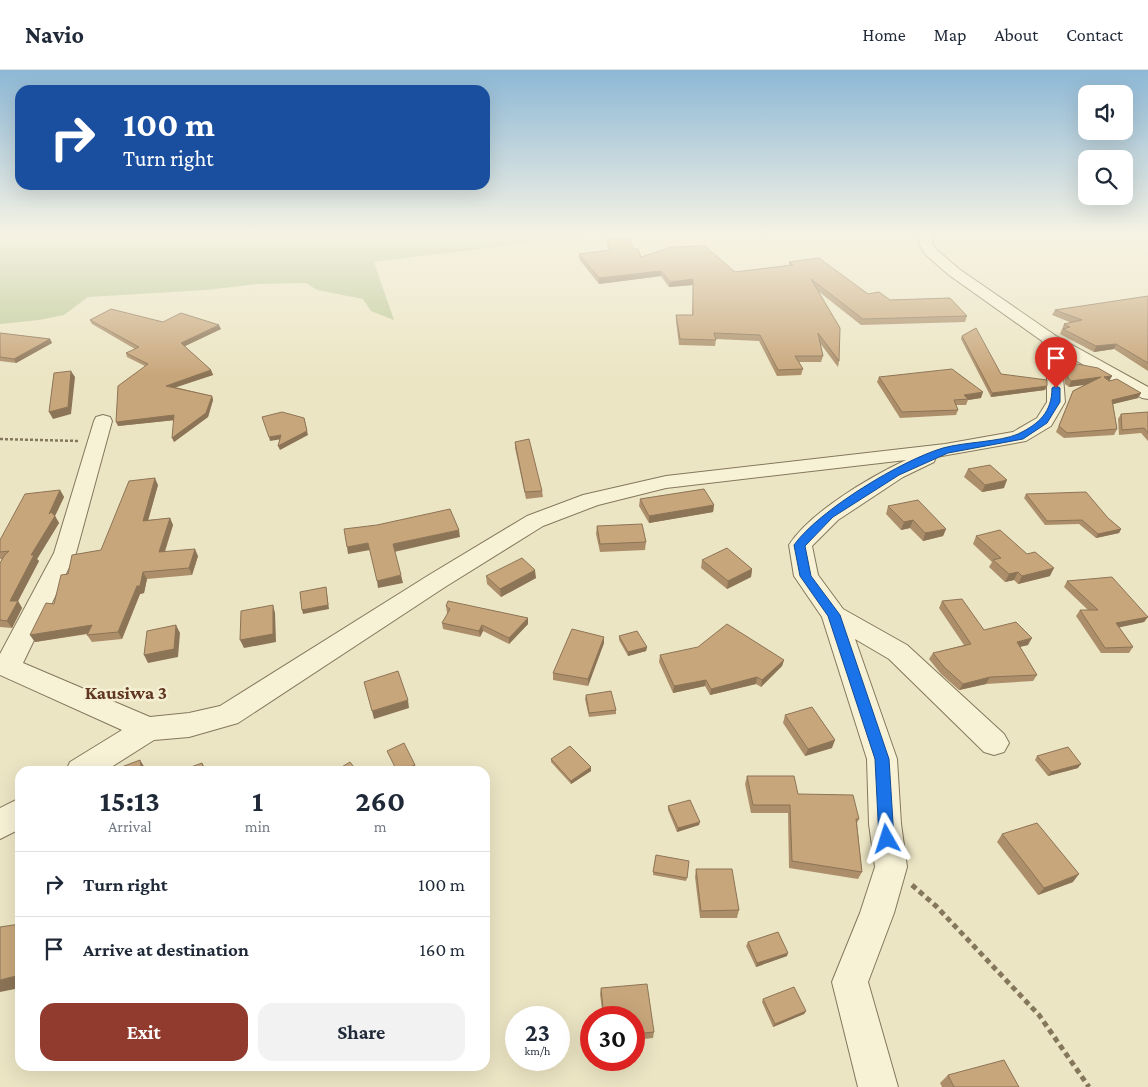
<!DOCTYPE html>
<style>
:root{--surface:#fff;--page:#f2f2f3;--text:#1f2937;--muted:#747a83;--line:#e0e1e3;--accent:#913b2e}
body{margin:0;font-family:"Crimson Pro",serif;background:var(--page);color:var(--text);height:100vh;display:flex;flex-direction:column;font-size:19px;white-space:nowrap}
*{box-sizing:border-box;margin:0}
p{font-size:16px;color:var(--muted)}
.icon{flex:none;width:28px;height:28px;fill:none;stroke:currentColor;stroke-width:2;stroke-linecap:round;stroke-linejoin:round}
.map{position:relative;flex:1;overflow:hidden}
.side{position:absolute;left:15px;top:696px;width:475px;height:305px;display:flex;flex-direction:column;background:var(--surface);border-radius:15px;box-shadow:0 5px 20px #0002}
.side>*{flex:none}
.banner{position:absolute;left:15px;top:15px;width:475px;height:105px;border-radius:15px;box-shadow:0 5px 20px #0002;background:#1a4fa0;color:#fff;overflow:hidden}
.buttons{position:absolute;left:1078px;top:15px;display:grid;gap:10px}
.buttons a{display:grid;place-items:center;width:55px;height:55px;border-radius:10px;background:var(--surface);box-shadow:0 5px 20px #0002;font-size:25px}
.speed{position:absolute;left:505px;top:936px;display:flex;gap:10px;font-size:25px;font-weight:700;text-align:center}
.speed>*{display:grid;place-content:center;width:65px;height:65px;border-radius:50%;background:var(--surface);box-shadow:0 5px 20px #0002;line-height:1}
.speed small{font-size:12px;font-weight:400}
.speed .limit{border:8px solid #d22;background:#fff;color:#111}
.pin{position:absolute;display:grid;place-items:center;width:42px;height:42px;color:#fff;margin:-51px -21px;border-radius:50% 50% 50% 0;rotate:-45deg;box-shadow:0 0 5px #0007}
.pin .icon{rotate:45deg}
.me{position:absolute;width:55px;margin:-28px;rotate:354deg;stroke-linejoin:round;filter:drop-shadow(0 0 4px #0008)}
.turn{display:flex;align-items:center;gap:18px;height:105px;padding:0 25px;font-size:22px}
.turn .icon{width:65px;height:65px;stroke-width:2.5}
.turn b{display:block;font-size:35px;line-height:42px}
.eta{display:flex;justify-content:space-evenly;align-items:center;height:85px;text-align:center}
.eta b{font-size:30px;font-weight:700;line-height:35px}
.primary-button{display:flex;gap:10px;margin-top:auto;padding:10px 25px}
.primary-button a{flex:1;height:58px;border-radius:15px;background:var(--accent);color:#fff;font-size:20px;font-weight:700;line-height:58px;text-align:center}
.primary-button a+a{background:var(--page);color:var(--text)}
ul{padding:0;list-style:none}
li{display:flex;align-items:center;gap:15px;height:65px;padding:0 25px;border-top:1px solid var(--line)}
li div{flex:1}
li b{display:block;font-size:19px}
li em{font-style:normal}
header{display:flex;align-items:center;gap:30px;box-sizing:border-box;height:70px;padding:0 25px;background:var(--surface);border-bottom:1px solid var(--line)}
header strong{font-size:24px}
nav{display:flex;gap:28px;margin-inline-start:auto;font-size:18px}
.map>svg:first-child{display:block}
.green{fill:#bdc998}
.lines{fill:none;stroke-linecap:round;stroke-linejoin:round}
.street-casing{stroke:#85775b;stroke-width:2}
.path-far1{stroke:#85775b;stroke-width:2.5;stroke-dasharray:3 2;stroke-linecap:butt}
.path{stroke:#85775b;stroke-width:5;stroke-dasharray:5.5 4;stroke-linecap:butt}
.street{fill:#f7f2d6;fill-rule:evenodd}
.wall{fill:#ac8f6a}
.shaded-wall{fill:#8c7456}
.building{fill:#c8a67b;stroke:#8c7456}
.route{fill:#1a73e8;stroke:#114b97}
.labels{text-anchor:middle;stroke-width:5;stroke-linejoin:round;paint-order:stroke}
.quarter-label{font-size:19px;font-weight:bold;fill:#603620;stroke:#f4efd3}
</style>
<header>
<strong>Navio</strong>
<nav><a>Home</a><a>Map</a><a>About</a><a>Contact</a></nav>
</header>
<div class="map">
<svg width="1148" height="1017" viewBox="0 0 1148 1017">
<rect width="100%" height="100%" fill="#ece5c4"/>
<polygon class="green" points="0,164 600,164 374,192 394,250 371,241 363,229 317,220 306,213 259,214 206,220 88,227 64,245 39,250 0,254"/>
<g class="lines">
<defs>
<g id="street">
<path d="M 924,164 L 936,164 L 932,173 L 936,179 L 959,199 L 1056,266 L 1148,317 L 1148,329 L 1142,328 L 1061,282 L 1065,332 L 1051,356 L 1026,371 L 936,387 L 934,392 L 903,407 L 838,450 L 812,476 L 818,505 L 843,539 L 907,575 L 1004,664 L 1009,673 L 1004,682 L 994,685 L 984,682 L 889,589 L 855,569 L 897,689 L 901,754 L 907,797 L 894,843 L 868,912 L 898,1017 L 858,1017 L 832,912 L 860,843 L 875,797 L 869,754 L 867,689 L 822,547 L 794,506 L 789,475 C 810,442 870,407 906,390 L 666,418 L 598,435 L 543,456 L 445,517 L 238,653 L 189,667 L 154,670 L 105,701 L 66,701 L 70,692 L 122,660 L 0,605 L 0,584 L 54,483 L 94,351 L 96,347 L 103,345 L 110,347 L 112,351 L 76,483 L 23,593 L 150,647 L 189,643 L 220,636 L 429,505 L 527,446 L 583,425 L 666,406 L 945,374 L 1013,362 L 1037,348 L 1047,332 L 1047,291 L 1042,271 L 949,205 L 926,185 L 918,173 Z"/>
<polygon points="20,728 20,759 0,769 0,738"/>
</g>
</defs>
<use href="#street" class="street-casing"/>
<polyline class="path-far1" points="0,369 78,371"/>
<polyline class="path" points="912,815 936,836 1039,945 1089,1017"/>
<use href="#street" class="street"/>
</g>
<g class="wall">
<polygon points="607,169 633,179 641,187 735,202 789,195 789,192 868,224 890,230 967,246 965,252 861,255 818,221 839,291 838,297 820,273 823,286 821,292 799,292 803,299 801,305 777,306 759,271 716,269 715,276 679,275 676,251 676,245 692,245 693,215 669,217 661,206 599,214 579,189 579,184 609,180 607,174"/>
<polygon points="1148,226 1148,301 1114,279 1094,282 1060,264 1064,254 1072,253 1052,245 1055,240"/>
<polygon points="90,250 163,252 221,259 185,276 211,300 213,305 175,317 212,326 213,330 208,347 174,372 174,350 118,356 145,296 127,287 126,283 135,279 92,254"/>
<polygon points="0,263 50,269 52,273 16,293 0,291"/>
<polygon points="962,266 1001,304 1045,320 991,327 961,269"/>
<polygon points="1067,294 1112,306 1109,311 1141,323 1138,328 1113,334 1117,359 1114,365 1064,368 1056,362 1073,321 1086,314 1069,317 1065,314 1064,300"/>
<polygon points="879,307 981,328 968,330 966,335 956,335 958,340 956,345 900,348 877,312"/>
<polygon points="1148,342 1148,371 1141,363 1119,365 1118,349 1121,344"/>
<polygon points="515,372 542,421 543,427 526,429 515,378"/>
<polygon points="968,399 1004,418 982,422 964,407"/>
<polygon points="158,415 148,450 170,448 173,455 165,482 198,486 192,505 147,509 144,523 140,524 122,569 92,572 87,565 88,564 35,572 30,565 54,534 68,504 101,480"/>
<polygon points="60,420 64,427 55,446 59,453 37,489 39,491 18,531 22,538 12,558 0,557 0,493 2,489 0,489 0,470"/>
<polygon points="1026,424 1108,448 1121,459 1119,463 1096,468 1079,454 1045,455 1024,428"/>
<polygon points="640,429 714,435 713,442 649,453 639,436"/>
<polygon points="888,436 946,459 943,466 923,471 910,458 901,460 886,444"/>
<polygon points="597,456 646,472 645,480 600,482 596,464"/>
<polygon points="976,466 1050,506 1018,514 1014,510 1005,512 989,497 992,492 973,474"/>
<polygon points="702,490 752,499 751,507 727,519 701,498"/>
<polygon points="486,506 536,508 501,527 487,514"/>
<polygon points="1067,511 1148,547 1144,552 1119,557 1133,577 1129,583 1101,583 1076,546 1080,540 1088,540 1064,517"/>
<polygon points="942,531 984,560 1028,575 1020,577 1037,605 1033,611 986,614 959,620 941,604 929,589 933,583 964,575 939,538"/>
<polygon points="446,536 528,548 528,554 509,574 483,561 480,567 443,559 442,553 448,543 447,543"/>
<polygon points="619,566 647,577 646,581 628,586 619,570"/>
<polygon points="604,573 588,616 553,610 553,603"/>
<polygon points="660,585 784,590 782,596 761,617 756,614 710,625 705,616 673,623 659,592"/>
<polygon points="586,625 616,640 616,644 589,647 585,629"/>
<polygon points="785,645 832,678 805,686 783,653"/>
<polygon points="1037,686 1078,698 1048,706 1035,690"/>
<polygon points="551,689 591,697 591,701 571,714 551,692"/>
<polygon points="747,706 798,724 859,749 857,753 862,802 858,809 789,798 788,743 751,743 745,714"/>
<polygon points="668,736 699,755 677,762 668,740"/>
<polygon points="1002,764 1073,812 1038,825 997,772"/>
<polygon points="656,785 687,808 686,811 653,805"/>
<polygon points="696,799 739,840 737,848 700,848 695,807"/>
<polygon points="748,872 787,886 756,897 746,876"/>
<polygon points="601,918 654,962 653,968 634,970 634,948 603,948 600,924"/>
<polygon points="763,929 806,941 804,944 773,957 762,932"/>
<polygon points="948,1005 1019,1017 942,1017 940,1013"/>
</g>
<g class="shaded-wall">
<polygon points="661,201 661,206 599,214 599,208"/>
<polygon points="693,209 693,215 669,217 670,212"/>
<polygon points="219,255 221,259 183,277 181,273"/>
<polygon points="50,269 52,273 16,293 14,289"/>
<polygon points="1116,274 1114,279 1094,282 1096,276"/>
<polygon points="211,300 213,305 168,320 166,316"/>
<polygon points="71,301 75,307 71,344 53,349 49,342"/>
<polygon points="1112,306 1109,311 1104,307"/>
<polygon points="1101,307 1099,313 1069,317 1071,311"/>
<polygon points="1047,316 1045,320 991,327 992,323"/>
<polygon points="983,322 981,328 968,330 968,329 964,325"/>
<polygon points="1141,323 1138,328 1109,335 1112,330"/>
<polygon points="212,326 213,330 208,347 174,372 172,368"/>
<polygon points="174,345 176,350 118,356 116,352"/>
<polygon points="304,348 308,365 280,380 278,376"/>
<polygon points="281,365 282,369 270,371 269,367"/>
<polygon points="155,408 158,415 146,458 143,451"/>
<polygon points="1007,410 1004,418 982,422 985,415"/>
<polygon points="60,420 64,427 53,450 49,444"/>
<polygon points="714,435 713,442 649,453 649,446"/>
<polygon points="55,446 59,453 37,489 39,491 16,535 18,531 22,538 12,558 7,551 10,531 31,485"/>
<polygon points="170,448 173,455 162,489 159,482"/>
<polygon points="913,450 910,458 901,460 904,452"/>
<polygon points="946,459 943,466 923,471 925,463"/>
<polygon points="1121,459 1119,463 1096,468 1098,464"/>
<polygon points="459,460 460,467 394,482 393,474"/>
<polygon points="368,473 370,480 348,484 347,477"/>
<polygon points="195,479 198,486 192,505 189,498"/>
<polygon points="1054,498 1050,506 1018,514 1022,506"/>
<polygon points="752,499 751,507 727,519 728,511"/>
<polygon points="535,500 536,508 501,527 500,519"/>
<polygon points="143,502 147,509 144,523 140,524 122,569 118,562"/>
<polygon points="1018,502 1014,510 1005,512 1009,504"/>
<polygon points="401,505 403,513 378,518 377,511"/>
<polygon points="326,517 329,539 303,544 302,540"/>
<polygon points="273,535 275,543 276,572 244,578 240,570"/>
<polygon points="1148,547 1144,552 1112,559 1116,553"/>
<polygon points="528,548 528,554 509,574 509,568"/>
<polygon points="92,555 96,562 35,572 30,565"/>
<polygon points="176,555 180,563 178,587 148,593 144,585"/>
<polygon points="482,555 483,561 480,567 479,561"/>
<polygon points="604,567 604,573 588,616 588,609"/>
<polygon points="1032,568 1028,575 1013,578 1017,572"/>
<polygon points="647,577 646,581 628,586 628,582"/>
<polygon points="784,590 782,596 761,617 762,610"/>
<polygon points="757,607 756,614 710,625 711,619"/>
<polygon points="990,607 986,614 959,620 963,614"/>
<polygon points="706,610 705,616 673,623 674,616"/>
<polygon points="408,630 409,638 374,649 372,641"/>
<polygon points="835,670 832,678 805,686 808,679"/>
<polygon points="140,690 145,698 145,701 142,701"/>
<polygon points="202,693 207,701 204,701"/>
<polygon points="1081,694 1078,698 1048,706 1051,702"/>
<polygon points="415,695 416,698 410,701 400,701"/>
<polygon points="591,697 591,701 571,714 571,711"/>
<polygon points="700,752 699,755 677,762 678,758"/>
<polygon points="1079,804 1073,812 1038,825 1044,818"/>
<polygon points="788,883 787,886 756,897 757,893"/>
<polygon points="20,905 20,918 0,922 0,910"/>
<polygon points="806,941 804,944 773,957 775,954"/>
</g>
<g class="building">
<polygon points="629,168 633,179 638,179 641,187 671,177 705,176 735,202 793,195 789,192 819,188 868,224 879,222 890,230 950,228 967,246 863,249 811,209 840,258 839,291 818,263 823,286 795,286 803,299 778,300 760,265 714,263 716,270 680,269 676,245 693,245 693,209 670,212 661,201 599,208 579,184 611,180 607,169"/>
<polygon points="1148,226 1148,293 1116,274 1096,276 1063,259 1070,257 1064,254 1082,250 1055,240"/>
<polygon points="111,239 163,252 181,243 219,255 181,273 211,300 166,316 212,326 206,343 172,368 174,345 116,352 118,316 148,294 126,283 139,277 90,250"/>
<polygon points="976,258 1001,304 1047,310 1047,316 992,323 962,266"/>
<polygon points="0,263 50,269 14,289 0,287"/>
<polygon points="1067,294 1077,294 1098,298 1112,306 1104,307 1109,311 1117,309 1141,323 1112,330 1117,359 1067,363 1059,356 1073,321 1101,307 1071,311 1068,308"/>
<polygon points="952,299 983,322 964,325 968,329 954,330 958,340 902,342 879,307"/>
<polygon points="71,301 68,337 49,342 54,303"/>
<polygon points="282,342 304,348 307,361 278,376 281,365 269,367 262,347"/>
<polygon points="1148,342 1148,363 1144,358 1122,360 1121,344"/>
<polygon points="529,369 542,421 525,422 515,372"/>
<polygon points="990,395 1007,410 985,415 968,399"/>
<polygon points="155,408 143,451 170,448 159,482 195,479 189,498 143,502 140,516 137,516 118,562 87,565 92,555 30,565 46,533 54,534 61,505 68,504 72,485 101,480 129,411"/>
<polygon points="704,419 714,435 649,446 640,429"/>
<polygon points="60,420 49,444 51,442 55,446 31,485 34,485 10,531 18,531 7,551 0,550 0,493 4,486 9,481 0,482 0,470 25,424"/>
<polygon points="1086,422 1108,448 1121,459 1098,464 1082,450 1047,451 1026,424"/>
<polygon points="918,430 946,459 925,463 913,450 904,452 888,436"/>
<polygon points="450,439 459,460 393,474 401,505 377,511 368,473 347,477 344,459 377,455"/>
<polygon points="642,454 646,472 600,474 597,456"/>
<polygon points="1000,460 1027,484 1035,482 1054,498 1022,506 1018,502 1009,504 993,490 1001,488 976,466"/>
<polygon points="727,478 752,499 728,511 702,490"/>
<polygon points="522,488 535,500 500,519 486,506"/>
<polygon points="1112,507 1148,547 1116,553 1133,577 1105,578 1080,540 1098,540 1067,511"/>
<polygon points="326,517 328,535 302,540 300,522"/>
<polygon points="962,529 984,560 1016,552 1032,568 1017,572 1037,605 990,607 963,614 944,597 933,583 971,574 942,531"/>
<polygon points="448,531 528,548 509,568 482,555 479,561 442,553 450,539 446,536"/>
<polygon points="273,535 273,564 240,570 241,541"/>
<polygon points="727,554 784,590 762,610 757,607 711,619 706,610 674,616 660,585 698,577"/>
<polygon points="176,555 174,579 144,585 147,561"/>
<polygon points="572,559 604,567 588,609 553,603"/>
<polygon points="637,561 647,577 628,582 619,566"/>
<polygon points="398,601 408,630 372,641 364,612"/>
<polygon points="611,621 616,640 589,643 586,625"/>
<polygon points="812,637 835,670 808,679 785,645"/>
<polygon points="404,673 415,695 400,701 397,701 387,681"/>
<polygon points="570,676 591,697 571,711 551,689"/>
<polygon points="1068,677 1081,694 1051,702 1037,686"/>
<polygon points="140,690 142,701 111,701"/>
<polygon points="350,692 357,701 335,701"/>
<polygon points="202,693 204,701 180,701"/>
<polygon points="108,697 108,701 97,701"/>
<polygon points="747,706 794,706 798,724 853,725 859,749 856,749 862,802 792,791 790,735 753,735"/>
<polygon points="690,730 700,752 678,758 668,736"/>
<polygon points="1037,753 1079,804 1044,818 1002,764"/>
<polygon points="656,785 689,791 687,808 653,802"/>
<polygon points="696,799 732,799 739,840 701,841"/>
<polygon points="20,854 20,905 0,910 0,857"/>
<polygon points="778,862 788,883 757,893 748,872"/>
<polygon points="647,914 654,962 634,964 634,948 604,948 601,918"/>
<polygon points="794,917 806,941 775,954 763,929"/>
<polygon points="1004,990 1019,1017 954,1017 948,1005"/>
</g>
<linearGradient id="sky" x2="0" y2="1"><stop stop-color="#8db8d6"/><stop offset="0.54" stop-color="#f6f3e4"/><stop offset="1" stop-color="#f6f3e4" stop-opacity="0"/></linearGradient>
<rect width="1148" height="306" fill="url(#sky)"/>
<path class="route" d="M 1056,316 L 1060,318 L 1060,332 L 1047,353 L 1023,369 L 948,383 L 899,405 L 833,447 L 805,476 L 811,506 L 840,545 L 889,689 L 894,769 L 892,774 L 887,776 L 881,774 L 879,769 L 875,689 L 828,546 L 800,506 L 794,475 C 819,440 902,390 943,378 C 964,372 1000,372 1018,364 C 1039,354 1052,342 1052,318 Z"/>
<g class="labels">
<g class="quarter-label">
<text x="126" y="629">Kausiwa 3</text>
</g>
</g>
</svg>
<div class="buttons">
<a><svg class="icon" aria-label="sound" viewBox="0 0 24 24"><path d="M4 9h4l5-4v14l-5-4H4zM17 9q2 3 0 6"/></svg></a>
<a><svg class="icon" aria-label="search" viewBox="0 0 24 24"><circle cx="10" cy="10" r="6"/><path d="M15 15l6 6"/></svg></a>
</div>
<div class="speed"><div>23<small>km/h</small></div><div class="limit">30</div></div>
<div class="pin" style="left:1056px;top:318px;background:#d93025"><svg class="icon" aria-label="arrive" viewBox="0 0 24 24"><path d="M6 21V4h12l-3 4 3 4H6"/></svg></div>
<svg class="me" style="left:887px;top:769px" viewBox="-20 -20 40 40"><path d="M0-17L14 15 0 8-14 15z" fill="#1a73e8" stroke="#fff" stroke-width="4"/></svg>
<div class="banner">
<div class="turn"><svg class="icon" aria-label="right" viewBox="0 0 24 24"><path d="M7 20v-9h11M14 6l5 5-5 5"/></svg><div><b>100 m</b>Turn right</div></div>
</div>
<section class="side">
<div class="eta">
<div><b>15:13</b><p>Arrival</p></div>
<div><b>1</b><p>min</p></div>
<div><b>260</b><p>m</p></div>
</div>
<ul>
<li><svg class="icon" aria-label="right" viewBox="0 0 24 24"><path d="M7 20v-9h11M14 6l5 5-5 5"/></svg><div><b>Turn right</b></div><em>100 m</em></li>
<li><svg class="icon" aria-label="arrive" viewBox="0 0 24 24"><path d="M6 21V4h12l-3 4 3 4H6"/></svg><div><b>Arrive at destination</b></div><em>160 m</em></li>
</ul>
<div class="primary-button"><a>Exit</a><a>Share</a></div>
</section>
</div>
